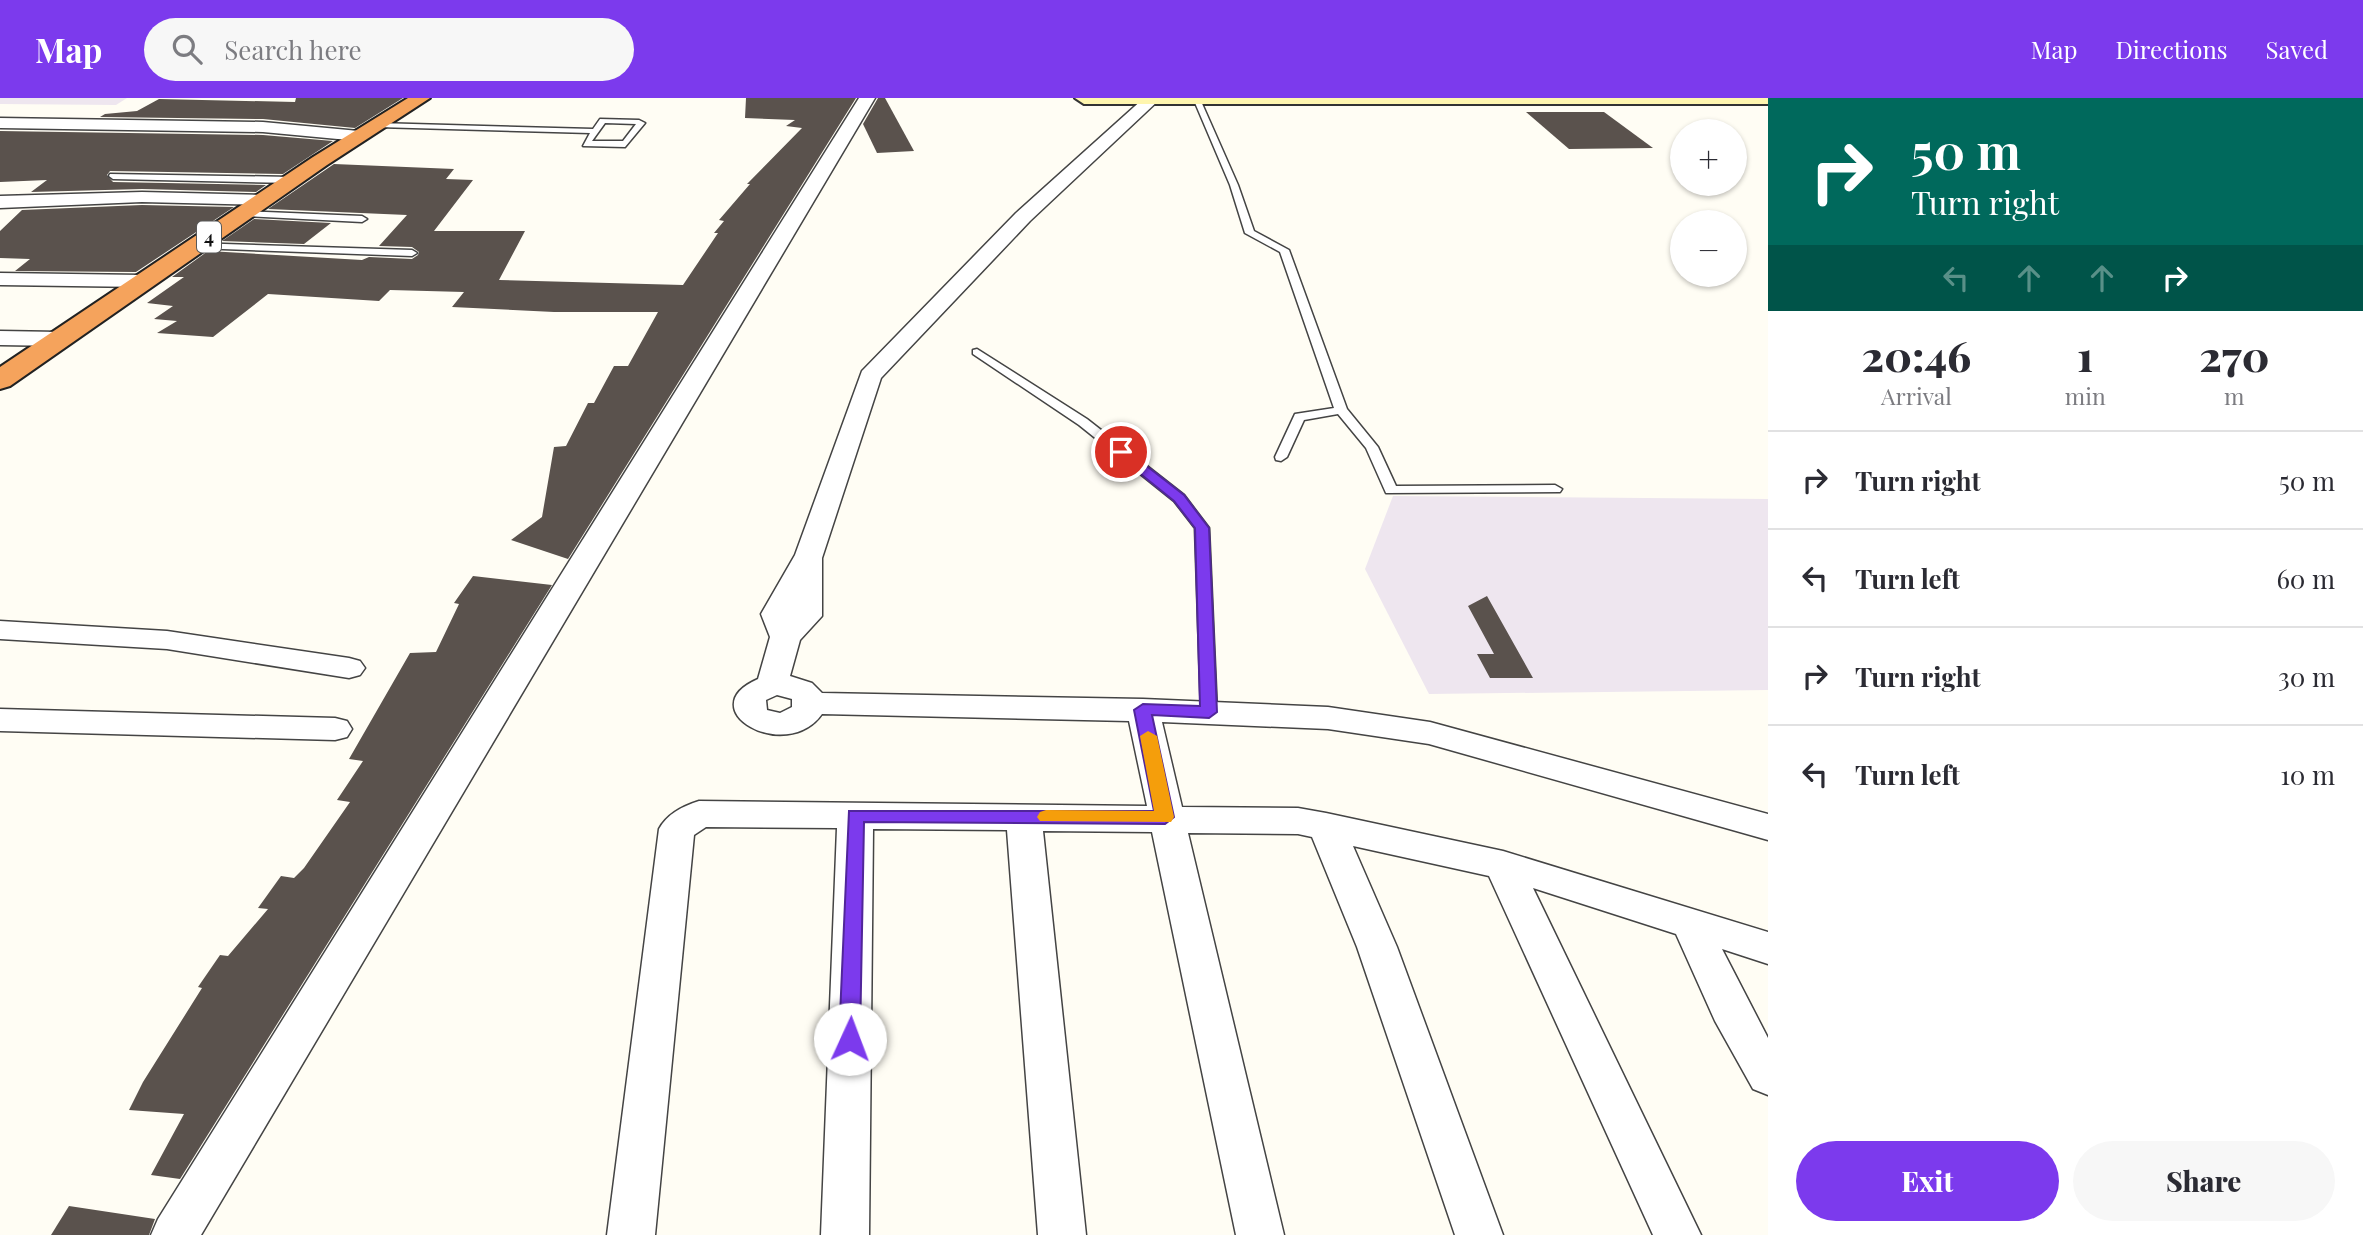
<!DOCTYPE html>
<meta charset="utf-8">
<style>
:root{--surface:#fff;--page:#f7f7f7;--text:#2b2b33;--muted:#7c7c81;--line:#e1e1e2;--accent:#7c3aed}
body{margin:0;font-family:"Playfair Display",serif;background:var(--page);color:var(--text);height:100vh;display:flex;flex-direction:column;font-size:26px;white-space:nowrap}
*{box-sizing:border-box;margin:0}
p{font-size:23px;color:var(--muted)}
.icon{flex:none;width:38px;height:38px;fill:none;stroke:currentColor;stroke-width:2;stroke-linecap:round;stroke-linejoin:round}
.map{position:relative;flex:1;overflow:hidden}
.side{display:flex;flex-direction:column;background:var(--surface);width:595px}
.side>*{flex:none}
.top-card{background:#00695c;color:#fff;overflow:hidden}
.tools{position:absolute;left:1670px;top:21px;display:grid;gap:14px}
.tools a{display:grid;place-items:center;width:77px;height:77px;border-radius:50%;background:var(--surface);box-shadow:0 2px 5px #0004;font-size:35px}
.pin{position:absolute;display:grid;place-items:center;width:60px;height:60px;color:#fff;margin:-30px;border:4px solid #fff;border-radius:50%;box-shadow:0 2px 7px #0007}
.me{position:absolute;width:77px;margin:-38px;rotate:2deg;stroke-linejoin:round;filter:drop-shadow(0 0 5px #0008)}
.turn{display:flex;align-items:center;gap:24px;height:147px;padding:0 28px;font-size:32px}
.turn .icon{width:91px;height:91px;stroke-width:2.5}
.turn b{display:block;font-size:49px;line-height:60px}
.lanes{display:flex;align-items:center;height:66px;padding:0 28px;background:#0003;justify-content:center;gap:35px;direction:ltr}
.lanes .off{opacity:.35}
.eta{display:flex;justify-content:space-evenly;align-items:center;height:119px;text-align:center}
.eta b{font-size:42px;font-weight:800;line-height:49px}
.cta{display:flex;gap:14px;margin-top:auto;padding:14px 28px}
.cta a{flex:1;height:80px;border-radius:42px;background:var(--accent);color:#fff;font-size:28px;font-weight:800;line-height:80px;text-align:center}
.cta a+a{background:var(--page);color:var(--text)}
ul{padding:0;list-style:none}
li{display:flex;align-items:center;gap:21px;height:98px;padding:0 28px;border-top:2px solid var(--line)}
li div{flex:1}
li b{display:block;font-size:26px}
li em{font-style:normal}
header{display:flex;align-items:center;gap:42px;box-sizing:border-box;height:98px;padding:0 35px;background:var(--accent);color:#fff}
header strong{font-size:33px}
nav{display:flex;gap:38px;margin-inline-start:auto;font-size:24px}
.search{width:490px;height:63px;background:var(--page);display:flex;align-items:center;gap:18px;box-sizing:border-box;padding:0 24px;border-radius:38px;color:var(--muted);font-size:26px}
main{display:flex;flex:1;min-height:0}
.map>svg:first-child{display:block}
.industrial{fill:#eee6ef}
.building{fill:#5a524d}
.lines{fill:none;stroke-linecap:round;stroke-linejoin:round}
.lane-casing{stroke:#444;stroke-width:3}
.street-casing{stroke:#444;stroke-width:3}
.secondary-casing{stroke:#333;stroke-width:4}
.highway-casing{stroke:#222;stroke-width:4}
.lane{fill:#fff;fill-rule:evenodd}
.street{fill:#fff;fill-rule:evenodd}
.secondary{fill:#fff6af;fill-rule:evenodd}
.highway{fill:#f5a35c;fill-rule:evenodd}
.route{fill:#7c3aed;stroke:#51269a;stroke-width:2}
.slow{fill:#f59e0b}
.labels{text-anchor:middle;stroke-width:7;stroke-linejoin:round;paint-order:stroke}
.shield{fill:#fff;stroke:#585858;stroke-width:2}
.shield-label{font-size:19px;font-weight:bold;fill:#111}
</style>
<header>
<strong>Map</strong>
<div class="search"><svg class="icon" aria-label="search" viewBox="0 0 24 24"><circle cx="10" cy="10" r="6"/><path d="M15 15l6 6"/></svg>Search here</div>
<nav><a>Map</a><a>Directions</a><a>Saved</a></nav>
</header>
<main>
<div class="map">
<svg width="1768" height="1137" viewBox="0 0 1768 1137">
<rect width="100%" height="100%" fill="#fffdf4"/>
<g class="industrial">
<polygon points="0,0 127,0 116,7 0,6"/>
<polygon points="1393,398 1768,401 1768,592 1429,596 1365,471"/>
</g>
<g class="building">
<polygon points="296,0 403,0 355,30 263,21 100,19 105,16 137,13 159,1 295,4"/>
<polygon points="746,0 856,0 568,461 511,442 542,419 554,349 566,348 588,305 594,305 614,268 628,268 658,214 554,214 452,209 464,194 390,192 379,203 268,196 213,239 157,235 177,223 154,221 173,208 147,205 184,179 172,179 208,153 362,162 369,159 412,161 418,157 419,154 412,149 379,148 407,117 268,111 334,66 454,71 446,81 473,82 434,133 525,133 499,182 683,187 718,135 714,135 724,123 719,122 750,86 747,86 802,30 786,28 795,22 745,20"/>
<polygon points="878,0 885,0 914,53 877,55 863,26"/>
<polygon points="1526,14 1604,14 1653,50 1569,51"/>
<polygon points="0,33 263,37 333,43 283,76 110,73 107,77 113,84 266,87 256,94 142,91 31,94 47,82 0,84"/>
<polygon points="142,107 234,109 136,174 15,173 30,161 0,160 0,133 22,112"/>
<polygon points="254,121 331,125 304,146 222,143"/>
<polygon points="473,478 552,487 180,1081 151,1077 184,1016 129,1012 143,984 202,890 198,889 220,857 228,858 268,811 258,810 281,778 294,780 304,770 350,704 337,702 363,663 349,661 410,555 436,554 459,506 454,505"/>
<polygon points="1487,498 1533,580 1490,580 1477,556 1494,556 1468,508"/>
<polygon points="69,1108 155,1121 149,1137 51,1137"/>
</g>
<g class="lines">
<defs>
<g id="lane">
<polygon points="1193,0 1200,1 1238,87 1254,133 1289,152 1347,311 1378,349 1396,388 1555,387 1562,391 1560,394 1386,395 1366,350 1338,316 1304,322 1287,359 1281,363 1276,362 1275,359 1295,316 1334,310 1280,154 1245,135 1230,87"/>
<path d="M 600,21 L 639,22 L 645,25 L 625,49 L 583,48 L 590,35 L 377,29 L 373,27 L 377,25 L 593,31 ZM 605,25 L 636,26 L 623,43 L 592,43 Z"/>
<polygon points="110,76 292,79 296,82 292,85 113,81 109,78"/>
<polygon points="241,113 362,118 367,121 362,124 244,118 241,117"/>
<polygon points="193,145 412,152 417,155 412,158 196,150 193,149"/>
<polygon points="977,251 1087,321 1184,397 1209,430 1217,614 1215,618 1209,619 1201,614 1195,430 1174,403 1079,327 973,256 973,252"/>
</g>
<g id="street">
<polygon points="859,0 875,0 201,1137 151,1137 158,1121"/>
<path d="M 1144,0 L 1160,1 L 1030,123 L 881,280 L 822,460 L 822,518 L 800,542 L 790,578 L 812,585 L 822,595 L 1143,601 L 1328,609 L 1430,624 L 1768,716 L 1768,742 L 1429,646 L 1328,631 L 1162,624 L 1182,709 L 1298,710 L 1326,715 L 1503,753 L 1768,834 L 1768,866 L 1722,851 L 1768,940 L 1768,997 L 1753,991 L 1715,923 L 1676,836 L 1533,790 L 1701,1137 L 1653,1137 L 1489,778 L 1353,748 L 1397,849 L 1503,1137 L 1455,1137 L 1357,849 L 1312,739 L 1298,736 L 1188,735 L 1284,1137 L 1236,1137 L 1152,734 L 1043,733 L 1086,1137 L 1038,1137 L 1007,732 L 873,731 L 869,1137 L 821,1137 L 837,730 L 706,729 L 694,737 L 655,1137 L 607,1137 L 659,731 C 667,716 683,708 699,703 L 1147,708 L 1129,623 L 822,616 C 786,667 689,611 758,581 L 770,539 L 761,516 L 795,457 L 862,273 L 1016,115 ZM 777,597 L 792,601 L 792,609 L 780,615 L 767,612 L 766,602 Z"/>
<polygon points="0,20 263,24 359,33 367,38 359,43 263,34 0,30"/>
<polygon points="142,94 262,97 271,102 262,107 142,104 0,110 0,98"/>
<polygon points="0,175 143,177 153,183 143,189 0,187"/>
<polygon points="0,233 60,234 71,241 60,248 0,247"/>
<polygon points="0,523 167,533 349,560 360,563 365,570 360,577 349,580 167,551 0,541"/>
<polygon points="0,611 335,620 347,623 352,631 347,639 335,642 0,633"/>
</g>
<polygon id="secondary" points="1075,0 1768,0 1768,6 1084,6"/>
<polygon id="highway" points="408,0 430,0 327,67 10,288 0,291 0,269 313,59"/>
</defs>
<use href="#lane" class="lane-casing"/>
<use href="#street" class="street-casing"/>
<use href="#secondary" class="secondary-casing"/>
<use href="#highway" class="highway-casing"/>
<use href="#lane" class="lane"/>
<use href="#street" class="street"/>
<use href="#secondary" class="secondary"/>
<use href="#highway" class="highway"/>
</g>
<polygon class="route" points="1117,352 1126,352 1184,397 1209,430 1217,614 1209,620 1152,617 1174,719 1165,726 864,724 860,941 857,948 850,950 842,948 839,941 849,713 1154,713 1134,612 1143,606 1200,608 1195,430 1174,403 1117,357"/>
<polygon class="slow" points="1148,633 1157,638 1174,719 1171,724 1040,723 1037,719 1040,714 1046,712 1154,713 1140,638"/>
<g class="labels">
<rect class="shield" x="197" y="123.5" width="24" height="31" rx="5"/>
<g class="shield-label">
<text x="209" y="146">4</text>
</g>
</g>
</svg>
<div class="tools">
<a>+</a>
<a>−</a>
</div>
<div class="pin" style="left:1121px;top:354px;background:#d93025"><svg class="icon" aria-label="arrive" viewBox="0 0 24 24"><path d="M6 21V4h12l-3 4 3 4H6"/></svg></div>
<svg class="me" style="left:850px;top:941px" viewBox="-20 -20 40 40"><circle r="19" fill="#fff"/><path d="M0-13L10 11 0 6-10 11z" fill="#7c3aed"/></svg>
</div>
<section class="side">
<div class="top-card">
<div class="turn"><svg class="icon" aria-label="right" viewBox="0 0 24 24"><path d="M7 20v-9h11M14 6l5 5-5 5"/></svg><div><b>50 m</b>Turn right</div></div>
<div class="lanes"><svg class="icon off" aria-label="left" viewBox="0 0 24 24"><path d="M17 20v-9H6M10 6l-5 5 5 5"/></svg><svg class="icon off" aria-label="ahead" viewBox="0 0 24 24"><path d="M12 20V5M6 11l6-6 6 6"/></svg><svg class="icon off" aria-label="ahead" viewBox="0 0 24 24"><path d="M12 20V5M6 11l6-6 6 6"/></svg><svg class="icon" aria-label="right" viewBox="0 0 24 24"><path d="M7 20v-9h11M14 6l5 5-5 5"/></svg></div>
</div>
<div class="eta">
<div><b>20:46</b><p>Arrival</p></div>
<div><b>1</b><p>min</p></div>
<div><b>270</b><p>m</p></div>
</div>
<ul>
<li><svg class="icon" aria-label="right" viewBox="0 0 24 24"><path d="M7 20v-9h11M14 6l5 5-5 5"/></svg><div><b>Turn right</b></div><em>50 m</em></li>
<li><svg class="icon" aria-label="left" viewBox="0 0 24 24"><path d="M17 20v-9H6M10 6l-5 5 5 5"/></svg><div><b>Turn left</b></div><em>60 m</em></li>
<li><svg class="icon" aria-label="right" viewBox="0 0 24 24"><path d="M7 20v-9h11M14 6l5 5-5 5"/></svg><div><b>Turn right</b></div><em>30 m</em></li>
<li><svg class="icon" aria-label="left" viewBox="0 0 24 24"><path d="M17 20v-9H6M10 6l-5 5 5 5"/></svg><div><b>Turn left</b></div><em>10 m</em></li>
</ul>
<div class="cta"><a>Exit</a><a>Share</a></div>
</section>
</main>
